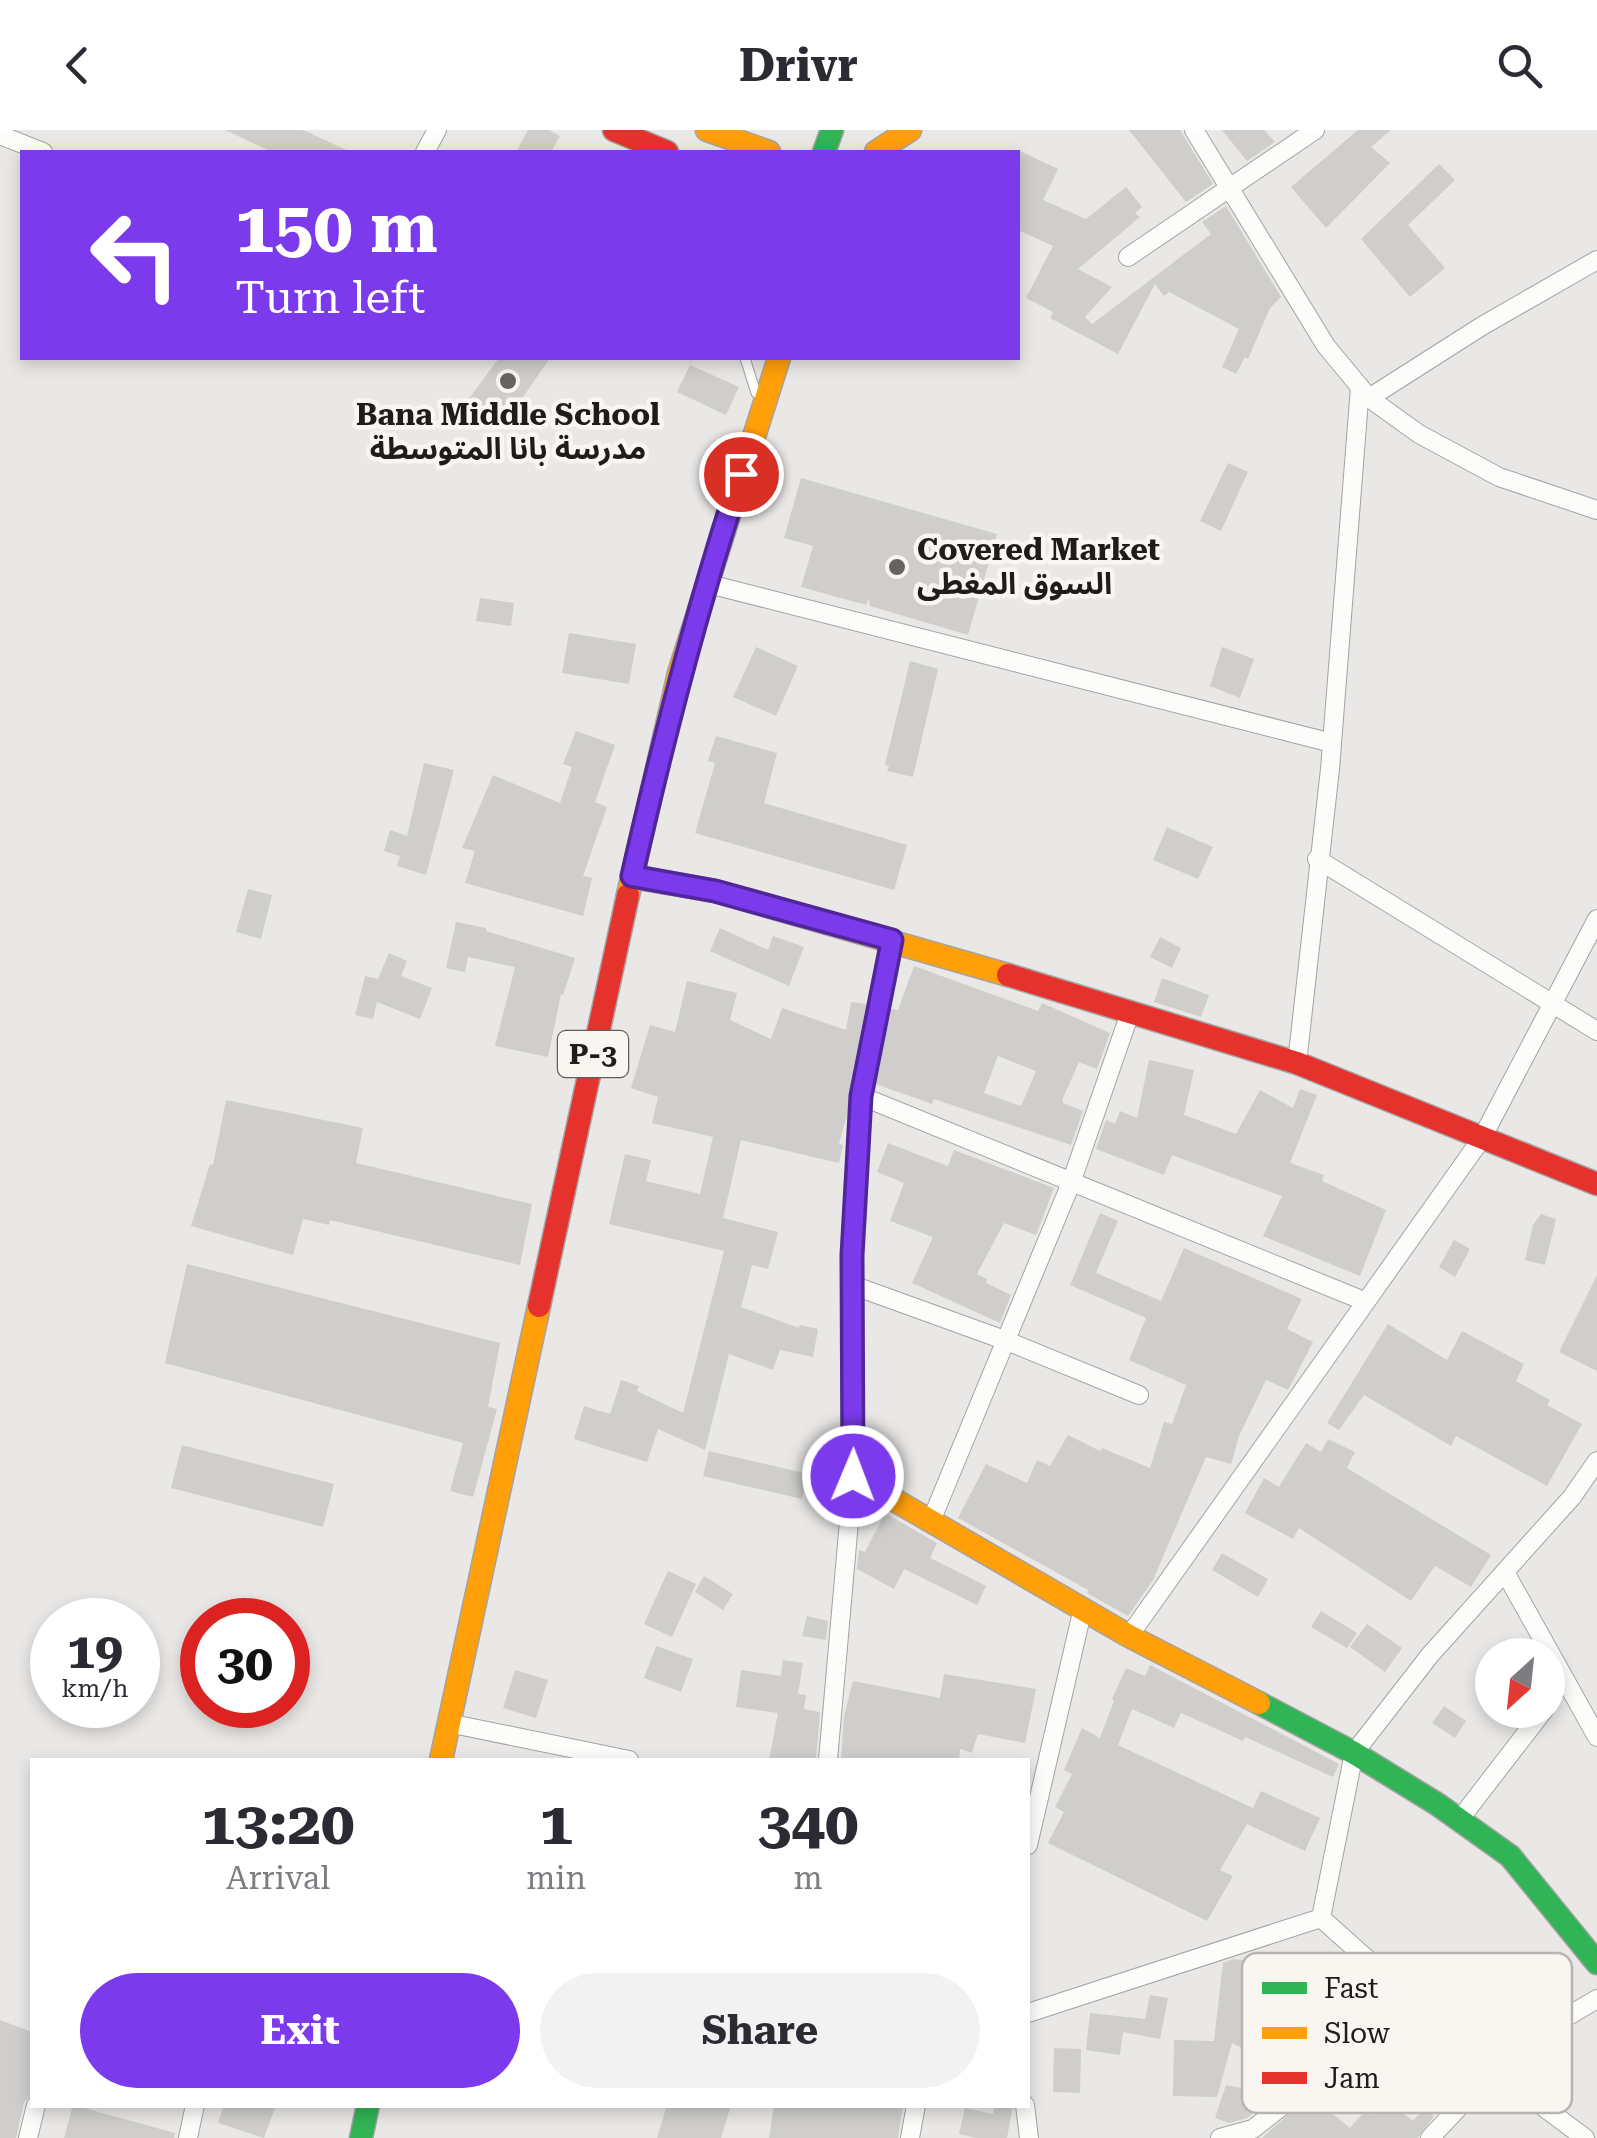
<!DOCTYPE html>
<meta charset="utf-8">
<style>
:root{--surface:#fff;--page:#f2f2f3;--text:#2b2b33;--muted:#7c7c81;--accent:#7c3aed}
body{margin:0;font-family:"Roboto Serif","Noto Sans Arabic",serif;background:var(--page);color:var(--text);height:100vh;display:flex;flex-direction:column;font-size:38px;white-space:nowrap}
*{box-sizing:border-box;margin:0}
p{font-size:32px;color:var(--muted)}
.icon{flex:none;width:55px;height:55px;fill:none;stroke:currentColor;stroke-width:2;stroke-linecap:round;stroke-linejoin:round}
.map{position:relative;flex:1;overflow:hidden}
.details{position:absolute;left:30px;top:1628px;width:1000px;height:350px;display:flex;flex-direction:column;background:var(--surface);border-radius:0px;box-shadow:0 5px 15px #0003}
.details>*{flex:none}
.hud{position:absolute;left:20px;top:20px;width:1000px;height:210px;border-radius:0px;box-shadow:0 5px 15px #0003;background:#7c3aed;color:#fff;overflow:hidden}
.needle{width:65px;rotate:207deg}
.fabs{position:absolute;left:1475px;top:1508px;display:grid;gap:20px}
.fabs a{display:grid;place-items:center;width:90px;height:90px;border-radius:50%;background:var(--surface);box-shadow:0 5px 15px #0003;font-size:50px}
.speed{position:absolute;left:30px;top:1468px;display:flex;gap:20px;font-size:50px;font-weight:700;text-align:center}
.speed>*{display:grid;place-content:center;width:130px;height:130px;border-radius:50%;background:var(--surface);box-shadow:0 5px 15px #0003;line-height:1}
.speed small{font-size:25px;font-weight:400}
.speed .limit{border:15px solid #d22;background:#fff;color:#111}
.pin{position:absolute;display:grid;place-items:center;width:85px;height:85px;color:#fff;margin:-42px;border:5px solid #fff;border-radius:50%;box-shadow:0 2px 10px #0007}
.me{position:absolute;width:110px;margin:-55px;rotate:1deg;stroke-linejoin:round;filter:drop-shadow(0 0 8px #0008)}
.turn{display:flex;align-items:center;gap:35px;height:210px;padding:0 50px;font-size:45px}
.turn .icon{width:130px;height:130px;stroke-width:2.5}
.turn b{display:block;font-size:70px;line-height:85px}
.eta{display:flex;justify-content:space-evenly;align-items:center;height:170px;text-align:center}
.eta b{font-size:60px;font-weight:700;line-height:70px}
.button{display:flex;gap:20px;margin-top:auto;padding:20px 50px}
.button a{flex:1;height:115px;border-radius:60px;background:var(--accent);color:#fff;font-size:40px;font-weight:700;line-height:115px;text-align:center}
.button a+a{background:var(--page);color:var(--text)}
header{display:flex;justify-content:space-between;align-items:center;height:130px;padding:0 50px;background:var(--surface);font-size:45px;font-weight:700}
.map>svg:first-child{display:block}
.building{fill:#cfcecc;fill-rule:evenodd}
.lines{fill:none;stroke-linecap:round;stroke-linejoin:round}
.lane-casing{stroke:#a5a3a2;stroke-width:11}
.street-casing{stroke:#a5a3a2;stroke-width:20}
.fast-casing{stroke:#a5a3a2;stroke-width:25}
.slow-casing{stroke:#a5a3a2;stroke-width:25}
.jam-casing{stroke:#a5a3a2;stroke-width:25}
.lane{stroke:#fcfcfb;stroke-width:9}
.street{stroke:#fcfcfb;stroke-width:18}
.fast{stroke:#30b455;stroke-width:22}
.slow{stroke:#ff9f0a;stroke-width:22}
.jam{stroke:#e5322d;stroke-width:22}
.route-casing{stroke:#51269a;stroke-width:25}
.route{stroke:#7c3aed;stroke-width:18}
.poi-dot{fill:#666463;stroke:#f9f5f1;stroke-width:4}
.labels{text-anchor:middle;stroke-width:9;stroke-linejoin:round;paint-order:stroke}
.shield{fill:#f9f5f1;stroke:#605e5c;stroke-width:2.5}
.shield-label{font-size:28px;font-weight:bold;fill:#1f1d1c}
.poi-label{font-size:30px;font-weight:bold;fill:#1f1d1c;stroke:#f9f5f1}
.key{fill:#f9f5f1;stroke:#b8b4b1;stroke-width:2.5}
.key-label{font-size:28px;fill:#1f1d1c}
</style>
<header><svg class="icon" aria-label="back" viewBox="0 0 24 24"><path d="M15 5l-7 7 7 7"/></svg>Drivr<svg class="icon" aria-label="search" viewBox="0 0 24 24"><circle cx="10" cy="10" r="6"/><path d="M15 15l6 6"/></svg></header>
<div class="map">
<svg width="1597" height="2008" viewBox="0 0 1597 2008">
<rect width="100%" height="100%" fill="#eae8e6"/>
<g class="building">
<polygon points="225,0 303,0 351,22 272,22"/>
<polygon points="528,0 549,0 560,6 551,22 516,22"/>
<polygon points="1129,0 1180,0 1213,54 1186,72"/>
<polygon points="1222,0 1264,0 1275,12 1247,31"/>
<polygon points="1358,0 1391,0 1371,17 1390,33 1326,98 1291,57"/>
<polygon points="1018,20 1058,39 1043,70 1086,89 1126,57 1142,77 1135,83 1140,87 1078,139 1112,157 1085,187 1092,194 1211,104 1202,92 1226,76 1281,167 1270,178 1248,229 1245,227 1236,244 1222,237 1239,199 1169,162 1164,166 1155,154 1118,224 1050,188 1053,182 1026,168 1053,116 1018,100"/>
<polygon points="1439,34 1455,50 1408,95 1445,138 1410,167 1361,109"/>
<polygon points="499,228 550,228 506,292 465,274"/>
<polygon points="690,235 739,257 726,285 677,262"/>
<polygon points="1228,333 1248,342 1221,401 1200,391"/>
<polygon points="801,348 997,404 968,505 870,476 869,468 866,475 801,457 813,416 784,408"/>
<polygon points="480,468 514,473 511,496 476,491"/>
<polygon points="569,503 636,514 629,554 562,543"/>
<polygon points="756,517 798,536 776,586 733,567"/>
<polygon points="1222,517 1254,529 1240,568 1210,556"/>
<polygon points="910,531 938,539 913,647 887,641 889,636 885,635"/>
<polygon points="576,601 615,615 595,672 607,677 583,746 592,748 583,786 465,753 475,721 462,718 493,645 560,673 572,637 563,634"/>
<polygon points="716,606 777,623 764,673 907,715 894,760 695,703 715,633 708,631"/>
<polygon points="424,633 454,640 426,745 397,736 400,726 384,721 390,700 407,706"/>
<polygon points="1167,697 1213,717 1198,749 1153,730"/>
<polygon points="248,759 272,765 261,809 236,802"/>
<polygon points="456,792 486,798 486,801 575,828 563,865 561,864 548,927 495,916 515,837 468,827 465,842 446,838"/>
<polygon points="720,798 768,820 773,806 804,817 789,856 710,821"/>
<polygon points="1160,807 1181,818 1172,838 1150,827"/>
<polygon points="389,823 407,831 401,846 432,858 420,889 377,872 373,889 355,885 365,846 378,849"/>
<path d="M 914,836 L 1038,881 L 1042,873 L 1110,903 L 1097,939 L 1079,932 L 1063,968 L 1063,973 L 1083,981 L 1071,1015 L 934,969 L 932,974 L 876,954 L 891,879 L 898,880 ZM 998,926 L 1036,941 L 1021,976 L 984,963 Z"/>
<polygon points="1162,848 1209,865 1201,887 1154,872"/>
<polygon points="687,851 737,863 730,890 771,909 782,878 846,900 851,872 866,874 847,986 839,1014 843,1015 839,1033 741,1010 723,1088 778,1102 768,1139 752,1135 741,1177 799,1198 800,1195 818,1199 813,1227 780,1220 773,1240 729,1224 705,1320 658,1299 647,1332 574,1309 584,1276 610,1284 621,1250 639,1256 637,1261 683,1283 724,1121 609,1094 625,1024 651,1030 646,1051 700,1064 713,1007 652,993 658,967 631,958 650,895 675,902"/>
<polygon points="1149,930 1194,940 1184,985 1236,1004 1260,960 1293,978 1300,959 1317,965 1290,1033 1324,1045 1322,1051 1386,1080 1360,1146 1263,1106 1282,1066 1172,1025 1164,1045 1096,1019 1106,990 1115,994 1120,981 1137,988"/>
<polygon points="226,970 363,998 356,1033 532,1074 520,1135 330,1090 329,1095 303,1089 293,1125 191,1096 210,1034 213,1035"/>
<polygon points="888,1013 948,1036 954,1020 1054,1058 1036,1105 1004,1093 977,1144 987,1149 986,1153 1011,1165 1000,1193 912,1153 933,1107 890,1091 904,1053 877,1042"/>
<polygon points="1100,1083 1118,1091 1096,1143 1161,1171 1184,1118 1302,1169 1287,1199 1313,1212 1288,1260 1266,1250 1239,1306 1231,1334 1206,1327 1153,1450 1128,1486 1087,1463 1088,1460 958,1388 986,1334 1027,1353 1037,1330 1050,1336 1068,1305 1100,1321 1102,1318 1150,1338 1164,1292 1172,1294 1186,1255 1129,1230 1146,1188 1070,1155"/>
<polygon points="1541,1084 1556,1089 1545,1135 1525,1130 1533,1095"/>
<polygon points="1454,1110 1470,1119 1455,1147 1439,1137"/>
<polygon points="187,1134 500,1213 488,1277 497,1279 473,1367 450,1361 463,1313 165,1233"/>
<polygon points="1597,1145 1597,1241 1559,1222"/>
<polygon points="1388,1194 1447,1230 1462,1201 1524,1234 1516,1251 1550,1270 1547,1275 1582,1294 1547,1356 1456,1306 1451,1316 1364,1265 1339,1300 1327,1293"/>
<polygon points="1328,1309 1355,1322 1347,1338 1491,1425 1471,1457 1435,1436 1411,1471 1299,1398 1293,1409 1245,1383 1264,1348 1279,1357 1306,1313 1321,1322"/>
<polygon points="182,1315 334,1354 323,1397 171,1358"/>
<polygon points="709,1321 808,1344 802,1369 703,1346"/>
<polygon points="885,1383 937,1413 930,1428 986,1456 977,1475 904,1439 894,1459 857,1439 859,1420 865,1422"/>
<polygon points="1222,1423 1268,1449 1258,1467 1212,1440"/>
<polygon points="668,1441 696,1454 672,1507 644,1494"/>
<polygon points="704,1446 733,1464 723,1480 695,1462"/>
<polygon points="1321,1481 1357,1503 1347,1518 1311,1497"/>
<polygon points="807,1486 828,1491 826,1510 802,1506"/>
<polygon points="1367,1494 1402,1518 1385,1542 1350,1517"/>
<polygon points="656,1516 693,1529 681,1562 644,1548"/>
<polygon points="783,1530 803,1533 798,1564 806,1565 804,1579 820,1582 816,1630 769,1630 778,1583 736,1577 741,1540 781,1546"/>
<polygon points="1150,1535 1339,1634 1333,1647 1245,1607 1243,1611 1181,1583 1174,1598 1132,1579 1118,1615 1253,1678 1261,1661 1320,1688 1305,1721 1247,1694 1220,1740 1233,1746 1207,1791 1048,1713 1064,1682 1055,1677 1072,1644 1064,1640 1082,1598 1100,1608 1114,1571 1112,1569 1126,1538 1145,1546"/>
<polygon points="515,1540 548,1550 536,1588 503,1578"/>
<polygon points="944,1544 1036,1559 1025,1613 978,1604 972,1623 960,1619 959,1630 841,1630 844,1586 853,1551 940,1568"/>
<polygon points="1444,1576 1466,1591 1455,1608 1432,1593"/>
<polygon points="1234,1829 1268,1833 1287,1842 1294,1829 1315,1841 1322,1829 1361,1851 1348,1872 1294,1942 1232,1913 1217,1967 1173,1966 1174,1910 1214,1911 1223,1833"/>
<polygon points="1150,1865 1168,1868 1160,1909 1123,1902 1120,1925 1086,1920 1090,1883 1145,1889"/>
<polygon points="0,1890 32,1902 32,1963 24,1972 16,2008 0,2008"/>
<polygon points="1054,1918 1081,1919 1080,1963 1053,1962"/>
<polygon points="1226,1955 1276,1965 1247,1988 1229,1993 1215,1988"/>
<polygon points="1378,1963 1413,1991 1424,1978 1434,1986 1418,2008 1262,2008 1303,1971 1322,1975 1350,1998 1363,1983 1371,1985"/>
<polygon points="73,1975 175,2003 174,2008 64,2008"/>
<polygon points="224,1975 276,1975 264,2008 218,1993"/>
<polygon points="667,1975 731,1975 721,2008 657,2008"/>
<polygon points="774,1975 903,1975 898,2008 769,2008"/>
<polygon points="995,1975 1013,1975 1007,2008 976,2008 959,2004 965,1978 993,1984"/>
</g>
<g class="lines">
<defs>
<polyline id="lane" points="745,228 756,263"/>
<g id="street">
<polyline points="1194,0 1326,216 1369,268 1419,304 1499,347 1597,380"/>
<polyline points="0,5 43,22"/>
<polyline points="425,22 437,0"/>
<polyline points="1128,127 1315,0"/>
<polyline points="1369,268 1482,196 1597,130"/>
<polyline points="705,453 1332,613"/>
<polyline points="1317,729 1597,901"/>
<polyline points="1297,933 1330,639 1360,257"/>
<polyline points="861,966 1364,1171"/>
<polyline points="852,1155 1007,1211 1139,1265"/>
<polyline points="931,1391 1071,1053 1130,883"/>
<polyline points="1505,1442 1597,1607"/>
<polyline points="1129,1506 1482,1008 1597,789"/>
<polyline points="448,1593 629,1630"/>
<polyline points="828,1630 853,1346 852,1125 861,966 892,810"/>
<polyline points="1460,1689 1544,1580"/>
<polyline points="1028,1715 1083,1478"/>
<polyline points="1386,1846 1494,1940 1585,2008"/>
<polyline points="1028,1883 1321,1788 1354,1623 1430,1525 1572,1367 1597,1331"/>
<polyline points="1025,1975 1029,2008"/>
<polyline points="28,2008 36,1975"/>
<polyline points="188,2008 195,1975"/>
<polyline points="910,2008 916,1975"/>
<polyline points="1220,2008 1253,1999 1286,1973 1386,1846 1321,1788"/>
<polyline points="1430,2008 1494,1940 1543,1901 1597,1869"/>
</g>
<g id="fast">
<polyline points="824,22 832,0"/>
<polyline points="1259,1573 1354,1623 1437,1674 1510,1726 1597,1833"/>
<polyline points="361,2008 368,1975"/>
</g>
<g id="slow">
<polyline points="707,0 769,22"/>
<polyline points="876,22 910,0"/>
<polyline points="632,747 715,761 1008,845"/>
<polyline points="628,765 679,543 779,228"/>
<polyline points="853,1346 1129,1506 1259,1573"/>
<polyline points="441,1630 539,1176"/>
</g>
<g id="jam">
<polyline points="614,0 667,22"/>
<polyline points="1008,845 1297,933 1597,1054"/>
<polyline points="539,1176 628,765"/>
</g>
</defs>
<use href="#lane" class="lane-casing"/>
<use href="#street" class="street-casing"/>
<use href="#fast" class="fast-casing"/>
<use href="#slow" class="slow-casing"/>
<use href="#jam" class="jam-casing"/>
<use href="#lane" class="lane"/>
<use href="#street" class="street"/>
<use href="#fast" class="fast"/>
<use href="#slow" class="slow"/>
<use href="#jam" class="jam"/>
</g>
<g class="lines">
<defs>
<path id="route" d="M 741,344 C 697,477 663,610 632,746 L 715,761 L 892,810 L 861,966 L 852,1125 L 853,1346"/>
</defs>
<use href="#route" class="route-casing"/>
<use href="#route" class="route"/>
</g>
<g class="poi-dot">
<circle cx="508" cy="251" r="10"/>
<circle cx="897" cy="437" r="10"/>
</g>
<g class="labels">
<rect class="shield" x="558" y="901" width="70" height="46" rx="8"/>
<g class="shield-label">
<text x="593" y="934">P-3</text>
</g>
<g class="poi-label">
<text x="508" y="295">Bana Middle School<tspan x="508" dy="34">مدرسة بانا المتوسطة</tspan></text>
<text x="917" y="430" text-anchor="start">Covered Market<tspan x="917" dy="34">السوق المغطى</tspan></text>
</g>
</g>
<rect x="1242" y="1823" width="330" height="160" rx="15" class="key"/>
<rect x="1262" y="1852" width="45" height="12" fill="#30b455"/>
<rect x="1262" y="1897" width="45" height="12" fill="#ff9f0a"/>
<rect x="1262" y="1942" width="45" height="12" fill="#e5322d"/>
<g class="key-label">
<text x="1324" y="1868">Fast</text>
<text x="1324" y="1913">Slow</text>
<text x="1324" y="1958">Jam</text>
</g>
</svg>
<div class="fabs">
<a><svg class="needle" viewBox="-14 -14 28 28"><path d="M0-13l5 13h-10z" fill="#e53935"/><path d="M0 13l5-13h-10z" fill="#7c7c81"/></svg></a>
</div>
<div class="speed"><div>19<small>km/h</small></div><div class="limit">30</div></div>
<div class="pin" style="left:741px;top:344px;background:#d93025"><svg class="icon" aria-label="arrive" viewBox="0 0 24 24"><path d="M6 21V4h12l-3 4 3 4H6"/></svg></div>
<svg class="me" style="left:853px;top:1346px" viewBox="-20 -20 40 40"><circle r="17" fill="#7c3aed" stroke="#fff" stroke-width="3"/><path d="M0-11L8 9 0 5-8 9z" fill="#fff"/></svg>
<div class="hud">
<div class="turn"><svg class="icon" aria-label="left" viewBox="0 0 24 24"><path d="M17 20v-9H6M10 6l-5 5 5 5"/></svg><div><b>150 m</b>Turn left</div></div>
</div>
<section class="details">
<div class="eta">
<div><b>13:20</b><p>Arrival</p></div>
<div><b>1</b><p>min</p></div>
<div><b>340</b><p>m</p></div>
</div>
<div class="button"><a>Exit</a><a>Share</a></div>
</section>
</div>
